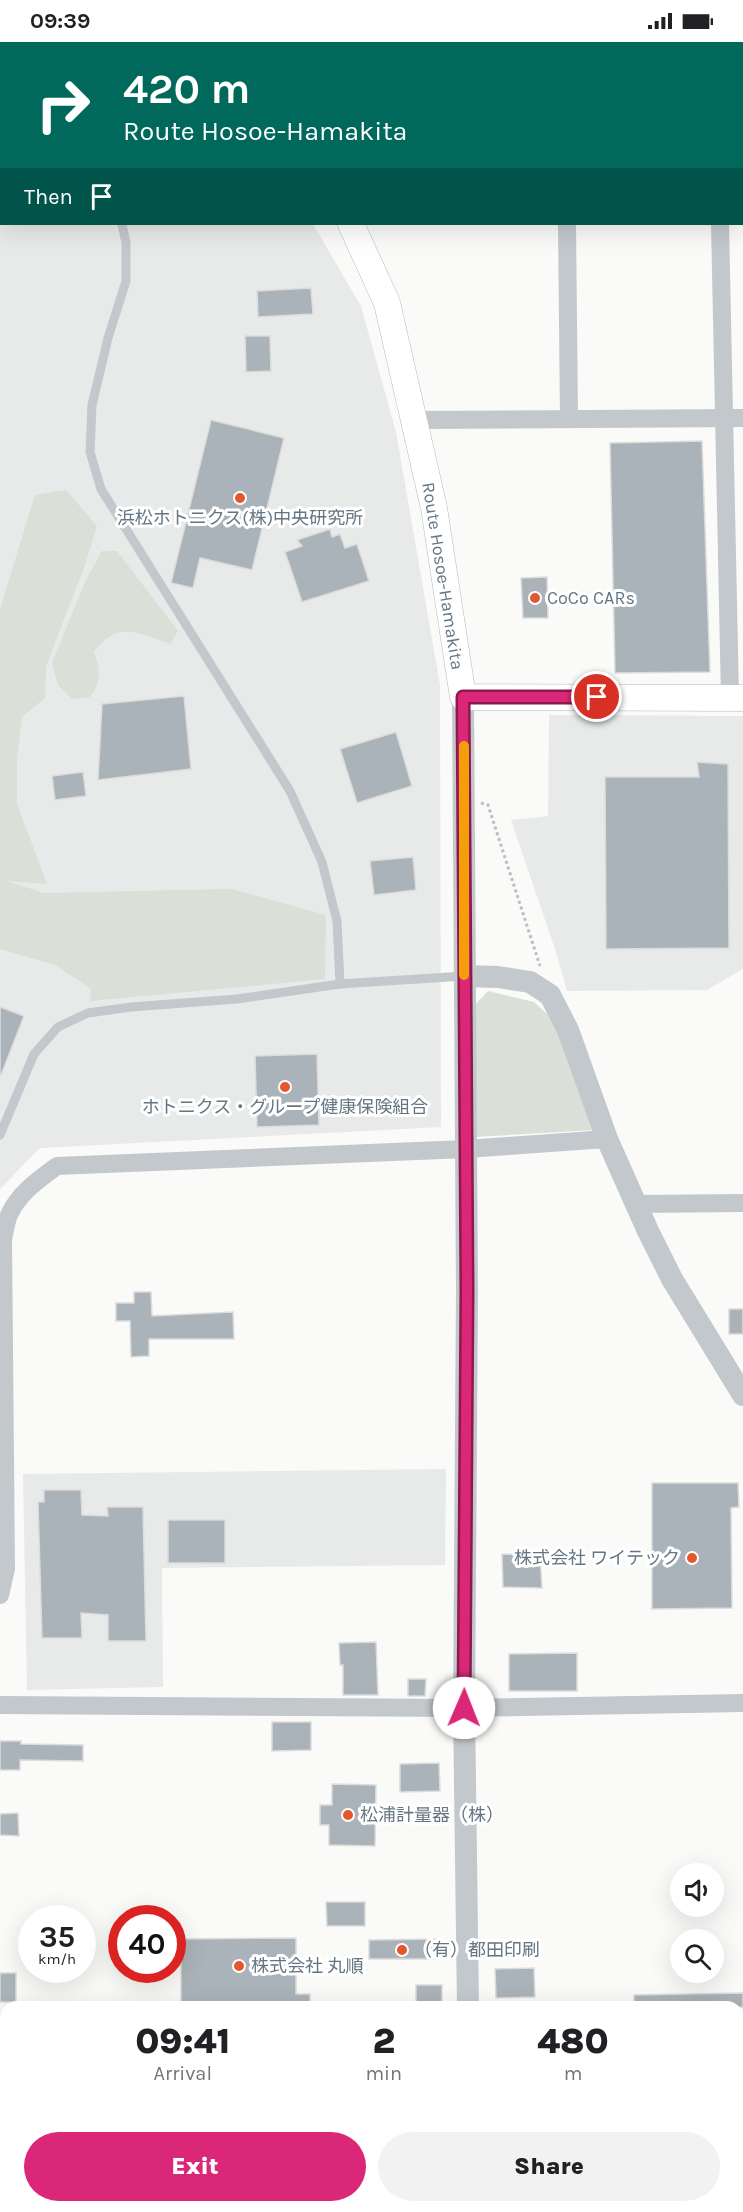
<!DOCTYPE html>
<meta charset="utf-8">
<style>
:root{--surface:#fff;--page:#f2f2f2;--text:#202124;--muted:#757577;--accent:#db2777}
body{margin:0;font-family:Karla,"Noto Sans JP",sans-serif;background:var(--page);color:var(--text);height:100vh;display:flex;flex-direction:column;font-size:22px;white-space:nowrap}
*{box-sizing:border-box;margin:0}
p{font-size:20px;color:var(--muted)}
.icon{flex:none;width:33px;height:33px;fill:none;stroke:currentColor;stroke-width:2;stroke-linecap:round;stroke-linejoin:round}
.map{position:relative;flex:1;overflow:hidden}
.details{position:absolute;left:0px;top:1959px;width:744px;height:212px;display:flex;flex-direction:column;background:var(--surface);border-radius:18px 18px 0 0;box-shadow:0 6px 24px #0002}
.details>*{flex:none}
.top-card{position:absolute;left:0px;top:0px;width:744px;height:183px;box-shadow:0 6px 24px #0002;background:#00695c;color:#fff;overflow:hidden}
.tools{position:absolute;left:670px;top:1821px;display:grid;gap:12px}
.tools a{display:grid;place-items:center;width:54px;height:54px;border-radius:50%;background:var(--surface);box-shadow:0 6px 24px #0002;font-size:30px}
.speed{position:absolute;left:18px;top:1863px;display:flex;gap:12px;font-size:30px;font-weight:700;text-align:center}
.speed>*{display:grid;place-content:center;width:78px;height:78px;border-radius:50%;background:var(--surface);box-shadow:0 6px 24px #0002;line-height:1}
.speed small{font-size:15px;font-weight:400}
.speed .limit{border:9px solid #d22;background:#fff;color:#111}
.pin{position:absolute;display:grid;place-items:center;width:51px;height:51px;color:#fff;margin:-26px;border:3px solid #fff;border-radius:50%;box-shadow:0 2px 6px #0007}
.me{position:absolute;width:66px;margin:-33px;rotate:1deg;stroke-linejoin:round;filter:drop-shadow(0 0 4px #0008)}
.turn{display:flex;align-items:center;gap:21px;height:126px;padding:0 24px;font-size:27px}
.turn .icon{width:78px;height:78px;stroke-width:2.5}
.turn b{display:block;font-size:42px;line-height:51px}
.then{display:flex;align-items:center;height:57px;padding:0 24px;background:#0003;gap:12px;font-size:22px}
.eta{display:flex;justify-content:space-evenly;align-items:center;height:102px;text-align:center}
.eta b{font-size:36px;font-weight:800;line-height:42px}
.button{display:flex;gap:12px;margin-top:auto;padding:12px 24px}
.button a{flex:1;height:69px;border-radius:36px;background:var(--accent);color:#fff;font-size:24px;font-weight:800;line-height:69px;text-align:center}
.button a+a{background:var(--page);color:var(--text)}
.status{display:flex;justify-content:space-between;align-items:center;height:42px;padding:0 30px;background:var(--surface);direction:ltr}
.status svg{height:16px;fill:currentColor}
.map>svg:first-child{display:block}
.built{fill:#e8e9e9}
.green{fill:#dadfd7}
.building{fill:#aab3b9;stroke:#dcdcda;stroke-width:1.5}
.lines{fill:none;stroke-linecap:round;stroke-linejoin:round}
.secondary-casing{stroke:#b3babf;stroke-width:27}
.path{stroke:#bbbfc2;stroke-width:3;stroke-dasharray:3 3;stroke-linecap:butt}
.service{stroke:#c3c8cc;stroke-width:9}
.minor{stroke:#c3c8cc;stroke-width:18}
.tertiary{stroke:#c3c8cc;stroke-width:22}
.secondary{stroke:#fff;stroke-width:26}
.route-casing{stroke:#8e194d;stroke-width:15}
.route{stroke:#db2777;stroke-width:10}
.slow{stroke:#f59e0b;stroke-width:10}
.poi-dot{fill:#e4572e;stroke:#fff;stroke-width:2}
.labels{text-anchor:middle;stroke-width:6;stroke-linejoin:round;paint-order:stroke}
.poi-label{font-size:18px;fill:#657683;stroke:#fff;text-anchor:start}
.street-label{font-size:18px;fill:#657683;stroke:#fff}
</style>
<div class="status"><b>09:39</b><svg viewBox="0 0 49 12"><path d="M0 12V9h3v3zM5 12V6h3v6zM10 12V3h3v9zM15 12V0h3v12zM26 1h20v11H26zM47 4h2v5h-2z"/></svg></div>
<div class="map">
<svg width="743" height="2170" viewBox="0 0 743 2170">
<rect width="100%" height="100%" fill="#fafaf8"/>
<g class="built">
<polygon points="0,0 123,1 2,2 2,182 313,182 361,264 396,390 440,643 441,1085 40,1106 0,1147"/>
<polygon points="549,673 743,674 743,927 707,948 567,949 555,907 511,778 548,774"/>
<polygon points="446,1427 445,1523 162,1526 163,1645 27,1648 23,1432"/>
</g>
<g class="green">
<polygon points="66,448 97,484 84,526 46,624 45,656 22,675 17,716 17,762 47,842 6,839 44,851 231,847 326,873 325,937 90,959 91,947 55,923 0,907 0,567 35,453"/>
<path d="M 102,509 L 117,509 L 178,589 L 170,602 C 138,591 118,577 94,610 C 100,626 102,641 90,655 L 72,657 L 58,643 L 52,621 L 85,540 Z"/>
<polygon points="488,949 534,960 557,981 593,1088 475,1095 472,966"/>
</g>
<g class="building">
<polygon points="311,246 313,272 258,275 257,249"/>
<polygon points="245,294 270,294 271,329 246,330"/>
<polygon points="211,378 284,396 252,528 200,516 193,546 171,541"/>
<polygon points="702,399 710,630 615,631 610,401"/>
<polygon points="330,487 332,495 340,492 345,506 357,502 369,539 302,560 285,510 302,504 297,498"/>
<polygon points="547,535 548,576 523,576 521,536"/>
<polygon points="184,654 191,727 98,738 102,662"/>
<polygon points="396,690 412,744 357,761 340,707"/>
<polygon points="697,720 728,722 729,906 606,907 605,735 699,735"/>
<polygon points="83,730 86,754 55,758 52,734"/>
<polygon points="413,815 416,848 374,853 370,819"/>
<polygon points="0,965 24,974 1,1033 0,1032"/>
<polygon points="317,1012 319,1083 257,1085 255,1014"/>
<polygon points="134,1250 151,1250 152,1274 233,1270 234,1297 149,1297 149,1314 131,1315 130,1279 116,1279 116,1261 134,1261"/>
<rect x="729" y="1267" width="14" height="25"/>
<polygon points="652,1441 738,1441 739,1465 731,1466 732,1566 652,1567"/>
<polygon points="44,1448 81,1448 82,1473 108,1474 107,1465 143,1465 146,1599 108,1599 108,1573 81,1571 82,1596 42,1596 38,1460 44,1460"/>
<rect x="168" y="1478" width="57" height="43"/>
<polygon points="502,1512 540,1513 542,1546 503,1545"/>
<polygon points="376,1600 378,1653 343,1653 343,1623 340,1623 339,1601"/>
<polygon points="577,1611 577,1649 509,1649 509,1612"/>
<polygon points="408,1637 426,1637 425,1654 408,1654"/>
<polygon points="272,1680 311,1680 311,1708 272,1709"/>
<polygon points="0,1699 21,1699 21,1702 83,1703 83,1719 20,1718 20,1728 0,1728"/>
<polygon points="439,1721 440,1749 400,1750 400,1722"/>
<polygon points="332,1742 376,1743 375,1804 329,1803 329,1783 320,1783 320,1763 332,1763"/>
<polygon points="18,1771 19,1794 0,1793 0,1772"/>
<polygon points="326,1860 365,1860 365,1884 327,1884"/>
<polygon points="296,1896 296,1952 310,1952 310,1965 181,1965 181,1897"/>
<polygon points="435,1897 435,1917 369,1917 369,1898"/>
<polygon points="534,1926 535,1955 496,1956 495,1927"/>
<rect x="0" y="1931" width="16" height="29"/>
<rect x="416" y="1943" width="26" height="21"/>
<polygon points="743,1951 743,1965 634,1965 634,1953"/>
</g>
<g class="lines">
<defs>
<g id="secondary">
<polyline points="153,0 154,2"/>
<polyline points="351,182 387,261 434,466 463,655 743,656"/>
</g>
</defs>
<use href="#secondary" class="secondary-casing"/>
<polyline class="path" points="481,761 488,763 540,924"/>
<g class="service">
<polyline points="0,67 2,69"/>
<polyline points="0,150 2,145"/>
<polyline points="122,182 126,201 126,239 108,296 92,363 90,410 101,447 290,749 322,820 337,879 340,942"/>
<polyline points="0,1093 34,1012 58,985 88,971 131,965 237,957 340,942 464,934"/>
</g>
<g class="minor">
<polyline points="297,0 298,2"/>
<polyline points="565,0 565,2"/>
<polyline points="717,0 717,2"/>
<polyline points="470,2 471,0"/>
<polyline points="567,182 569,377"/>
<polyline points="720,182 730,656"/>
<polyline points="414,378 743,376"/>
<polyline points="636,1162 743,1161"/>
<path d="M 0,1553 L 6,1527 L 3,1197 C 5,1189 6,1180 9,1173 C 18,1152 39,1137 57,1124 L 466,1107 L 607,1097"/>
<polyline points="0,1663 464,1666 743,1661"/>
<polyline points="0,2166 229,2164"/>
</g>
<g class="tertiary">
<polyline points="463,655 467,1248 464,1666 468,1965"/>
<polyline points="464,934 498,935 530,940 550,953 568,988 607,1097 648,1189 672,1237 743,1353"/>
<polyline points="470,2170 743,2168"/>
</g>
<use href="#secondary" class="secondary"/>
</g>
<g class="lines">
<defs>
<polyline id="route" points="464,1666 467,1248 463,655 597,655"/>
</defs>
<use href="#route" class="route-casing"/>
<use href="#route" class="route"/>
<polyline class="slow" points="464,704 464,933"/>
</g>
<g class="poi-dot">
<circle cx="240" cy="456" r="6"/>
<circle cx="535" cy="556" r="6"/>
<circle cx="285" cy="1045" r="6"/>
<circle cx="692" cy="1516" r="6"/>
<circle cx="348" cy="1773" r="6"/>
<circle cx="402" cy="1908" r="6"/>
<circle cx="239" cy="1924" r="6"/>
</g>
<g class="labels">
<g class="poi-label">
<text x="240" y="482" text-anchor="middle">浜松ホトニクス(株)中央研究所</text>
<text x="547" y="562">CoCo CARs</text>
<text x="285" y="1071" text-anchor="middle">ホトニクス・グループ健康保険組合</text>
<text x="680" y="1522" text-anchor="end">株式会社 ワイテック</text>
<text x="360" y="1779">松浦計量器（株）</text>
<text x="414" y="1914">（有）都田印刷</text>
<text x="251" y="1930">株式会社 丸順</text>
</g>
<g class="street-label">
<text transform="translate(443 534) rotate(81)" y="6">Route Hosoe-Hamakita</text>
</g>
</g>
</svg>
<div class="tools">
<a><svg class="icon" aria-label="sound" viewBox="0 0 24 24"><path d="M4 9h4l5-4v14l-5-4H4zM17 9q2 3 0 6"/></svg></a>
<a><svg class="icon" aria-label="search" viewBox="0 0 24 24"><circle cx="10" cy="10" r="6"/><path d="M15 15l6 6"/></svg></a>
</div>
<div class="speed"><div>35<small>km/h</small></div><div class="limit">40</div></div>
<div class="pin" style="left:597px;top:655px;background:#d93025"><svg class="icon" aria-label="arrive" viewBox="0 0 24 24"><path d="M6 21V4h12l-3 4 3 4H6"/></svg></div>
<svg class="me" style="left:464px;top:1666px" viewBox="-20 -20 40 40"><circle r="19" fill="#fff"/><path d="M0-13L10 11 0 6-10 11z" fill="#db2777"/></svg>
<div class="top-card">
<div class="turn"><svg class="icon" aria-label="right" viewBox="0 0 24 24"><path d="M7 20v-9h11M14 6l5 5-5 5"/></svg><div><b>420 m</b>Route Hosoe-Hamakita</div></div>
<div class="then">Then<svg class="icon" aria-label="arrive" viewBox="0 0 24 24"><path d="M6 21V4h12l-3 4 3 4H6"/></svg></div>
</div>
<section class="details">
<div class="eta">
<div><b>09:41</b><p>Arrival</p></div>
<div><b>2</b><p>min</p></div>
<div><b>480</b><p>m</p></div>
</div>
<div class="button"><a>Exit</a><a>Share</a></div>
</section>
</div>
